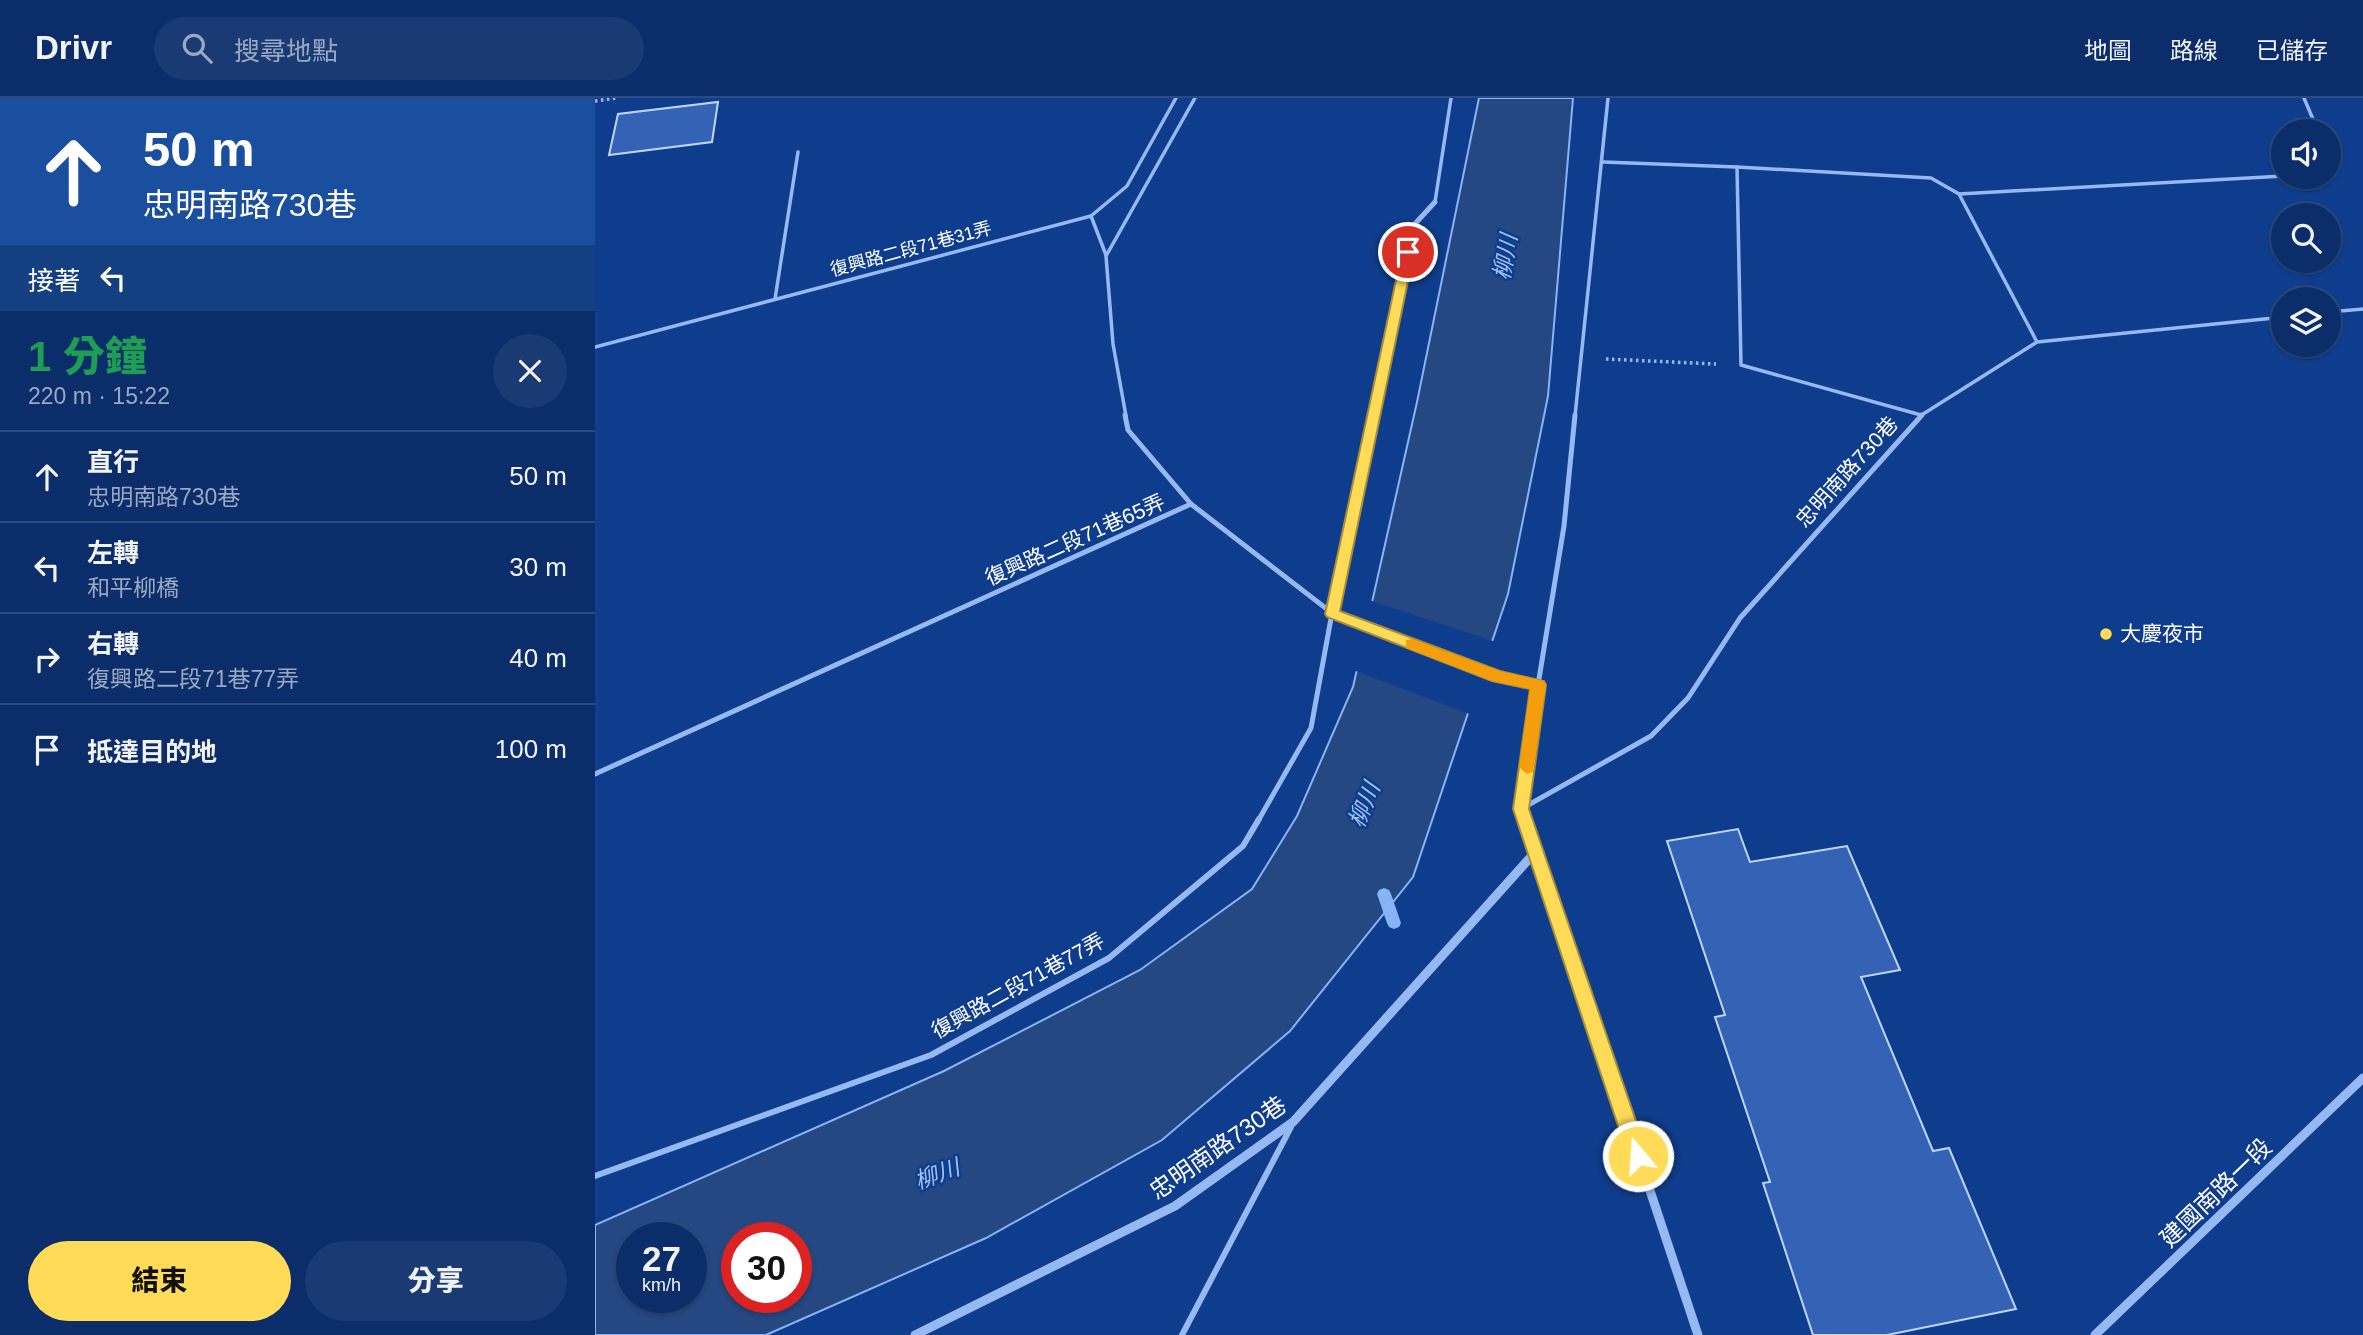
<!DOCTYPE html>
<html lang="zh-TW">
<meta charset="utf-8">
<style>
:root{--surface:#0b2e6a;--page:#193a72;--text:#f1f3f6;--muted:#9aa8c1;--line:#2b4a7e;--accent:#ffdb58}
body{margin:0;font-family:Helvetica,"Noto Sans TC",sans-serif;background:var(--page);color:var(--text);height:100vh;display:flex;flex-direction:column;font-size:26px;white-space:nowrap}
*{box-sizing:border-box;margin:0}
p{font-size:23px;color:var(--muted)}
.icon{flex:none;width:38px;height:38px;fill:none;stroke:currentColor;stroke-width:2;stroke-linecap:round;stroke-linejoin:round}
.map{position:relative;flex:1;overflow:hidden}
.drawer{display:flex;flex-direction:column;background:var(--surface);width:595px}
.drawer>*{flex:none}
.banner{background:#1a4fa0;color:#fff;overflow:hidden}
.fabs{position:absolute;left:1676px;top:21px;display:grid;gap:14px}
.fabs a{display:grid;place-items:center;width:70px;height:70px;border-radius:50%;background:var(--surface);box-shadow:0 2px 5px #0004,0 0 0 2px var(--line);font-size:35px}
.speed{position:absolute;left:21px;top:1124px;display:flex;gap:14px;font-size:35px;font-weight:700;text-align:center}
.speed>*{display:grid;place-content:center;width:91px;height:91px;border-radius:50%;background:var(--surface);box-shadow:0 2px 5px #0004,0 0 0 2px var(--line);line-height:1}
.speed small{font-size:18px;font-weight:400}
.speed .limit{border:10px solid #d22;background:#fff;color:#111}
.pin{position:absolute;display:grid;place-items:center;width:60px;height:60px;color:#fff;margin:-30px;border:4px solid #fff;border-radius:50%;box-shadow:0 2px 7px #0007}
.me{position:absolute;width:77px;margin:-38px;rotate:342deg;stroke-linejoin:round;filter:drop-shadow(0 0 5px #0008)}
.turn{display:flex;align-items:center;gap:24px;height:147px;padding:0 28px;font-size:32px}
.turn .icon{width:91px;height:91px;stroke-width:2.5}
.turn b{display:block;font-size:49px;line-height:60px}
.then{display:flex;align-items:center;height:66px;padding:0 28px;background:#0003;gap:14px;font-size:26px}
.round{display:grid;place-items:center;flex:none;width:74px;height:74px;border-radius:37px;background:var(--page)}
.head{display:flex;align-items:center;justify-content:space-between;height:119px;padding:0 28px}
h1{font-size:42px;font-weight:800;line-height:52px;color:#1e9e55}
.primary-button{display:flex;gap:14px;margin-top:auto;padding:14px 28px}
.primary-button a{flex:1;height:80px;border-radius:42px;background:var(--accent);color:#111;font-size:28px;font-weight:800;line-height:80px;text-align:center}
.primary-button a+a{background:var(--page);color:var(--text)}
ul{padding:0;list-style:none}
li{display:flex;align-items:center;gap:21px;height:91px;padding:0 28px;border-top:2px solid var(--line)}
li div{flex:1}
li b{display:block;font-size:26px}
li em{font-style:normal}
header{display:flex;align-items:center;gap:42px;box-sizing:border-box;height:98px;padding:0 35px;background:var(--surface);border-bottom:2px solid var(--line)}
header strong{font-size:33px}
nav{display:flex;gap:38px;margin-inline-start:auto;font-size:24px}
.search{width:490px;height:63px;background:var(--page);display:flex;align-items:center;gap:18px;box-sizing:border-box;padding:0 24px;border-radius:38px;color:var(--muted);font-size:26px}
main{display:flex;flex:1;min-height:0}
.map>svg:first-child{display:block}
.water{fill:#254782;stroke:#88b3f6;stroke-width:2;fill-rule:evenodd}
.pier{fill:#0f3d8d}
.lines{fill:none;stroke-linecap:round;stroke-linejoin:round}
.stream{fill:#88b3f6;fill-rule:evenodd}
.building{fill:#3463b5;stroke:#bed6fd;stroke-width:2}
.path{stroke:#97b9f3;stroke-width:3.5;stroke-dasharray:2.5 3.5;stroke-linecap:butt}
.lane-far2{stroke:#97b9f3;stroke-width:3.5}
.lane-far1{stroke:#97b9f3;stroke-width:5}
.lane{stroke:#97b9f3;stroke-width:6}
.street-far2{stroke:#97b9f3;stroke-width:5}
.street-far1{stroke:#97b9f3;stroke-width:6}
.street{stroke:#97b9f3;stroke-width:9}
.route{fill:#ffdb58;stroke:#a68e39;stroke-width:2}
.slow{fill:#f59e0b}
.poi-dot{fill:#ffdb58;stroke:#0f3d8d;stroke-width:2.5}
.labels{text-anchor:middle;stroke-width:5;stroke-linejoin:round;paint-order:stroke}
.far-street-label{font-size:18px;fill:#fff;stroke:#0f3d8d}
.street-label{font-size:21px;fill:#fff;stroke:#0f3d8d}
.poi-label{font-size:21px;fill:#fff;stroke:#0f3d8d;text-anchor:start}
.water-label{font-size:23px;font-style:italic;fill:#a2c4fa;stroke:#0f3d8d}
.near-street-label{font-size:24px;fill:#fff;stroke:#0f3d8d}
</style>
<header>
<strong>Drivr</strong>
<div class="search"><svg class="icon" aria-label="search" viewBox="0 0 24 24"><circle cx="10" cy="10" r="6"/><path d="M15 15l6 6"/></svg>搜尋地點</div>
<nav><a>地圖</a><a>路線</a><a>已儲存</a></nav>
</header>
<main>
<section class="drawer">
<div class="banner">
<div class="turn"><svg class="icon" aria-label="ahead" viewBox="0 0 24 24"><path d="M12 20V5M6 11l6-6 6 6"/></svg><div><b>50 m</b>忠明南路730巷</div></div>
<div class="then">接著<svg class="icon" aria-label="left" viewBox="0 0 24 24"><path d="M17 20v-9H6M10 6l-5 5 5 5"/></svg></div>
</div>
<div class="head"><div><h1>1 分鐘</h1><p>220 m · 15:22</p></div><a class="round"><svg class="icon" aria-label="close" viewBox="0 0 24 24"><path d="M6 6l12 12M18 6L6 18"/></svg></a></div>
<ul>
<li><svg class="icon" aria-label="ahead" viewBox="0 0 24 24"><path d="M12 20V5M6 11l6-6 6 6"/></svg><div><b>直行</b><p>忠明南路730巷</p></div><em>50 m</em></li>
<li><svg class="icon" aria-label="left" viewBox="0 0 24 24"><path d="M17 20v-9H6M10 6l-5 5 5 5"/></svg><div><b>左轉</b><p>和平柳橋</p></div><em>30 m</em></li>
<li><svg class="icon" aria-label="right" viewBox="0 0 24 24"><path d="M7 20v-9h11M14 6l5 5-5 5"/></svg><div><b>右轉</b><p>復興路二段71巷77弄</p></div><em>40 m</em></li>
<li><svg class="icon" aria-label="arrive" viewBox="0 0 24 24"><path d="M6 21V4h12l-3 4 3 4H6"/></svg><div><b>抵達目的地</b></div><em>100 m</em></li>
</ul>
<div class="primary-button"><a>結束</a><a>分享</a></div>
</section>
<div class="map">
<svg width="1768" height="1237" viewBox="0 0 1768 1237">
<rect width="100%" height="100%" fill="#0f3d8d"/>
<path class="water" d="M 884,0 L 978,0 L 953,298 L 913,496 L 818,779 L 695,933 L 567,1042 L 391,1140 L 171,1237 L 0,1237 L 0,1127 L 349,973 L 545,872 L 657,791 L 702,718 L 758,589 L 822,304 ZM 37,1139 L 96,1139 L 96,1199 L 37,1199 ZM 142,1139 L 201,1139 L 201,1199 L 142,1199 Z"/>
<polygon class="pier" points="774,502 901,544 877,617 758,572"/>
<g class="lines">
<polygon class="stream" points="789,790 794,792 796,796 806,825 804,829 799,831 794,829 792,825 782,796 784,792"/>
</g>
<g class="building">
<polygon points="123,4 117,44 14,57 23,16"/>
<polygon points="1143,731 1155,764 1252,748 1305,872 1266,879 1338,1053 1354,1050 1421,1211 1292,1237 1218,1237 1168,1085 1175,1084 1120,919 1130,917 1072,743"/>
</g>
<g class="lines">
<g class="path">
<polyline points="0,3 21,0"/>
<polyline points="1011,261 1121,266"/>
</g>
<g class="lane-far2">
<polyline points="1709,0 1723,33"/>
<polyline points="1734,60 1740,75 1734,75"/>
<polyline points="1008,64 1142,69 1146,267 1326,317"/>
<polyline points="1142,69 1336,80 1364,96"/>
<polyline points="840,104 856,0"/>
<polyline points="496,118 511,157"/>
<polyline points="180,201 203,54"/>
<polyline points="1734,214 1768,211"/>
<polyline points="1442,244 1364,96 1689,78"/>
<polyline points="0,249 496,118 532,88 581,0"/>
<polyline points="531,318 518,246 511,158 600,0"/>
<polyline points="980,318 1013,0"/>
<polyline points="1325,318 1442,244 1689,219"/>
</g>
<g class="lane-far1">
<polyline points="596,406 737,515 716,630 663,723"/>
<polyline points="943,587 969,428 980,317"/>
<polyline points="0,676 596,406 533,332 530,317"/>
<polyline points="926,711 1056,638 1093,600 1145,520 1327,317"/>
</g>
<g class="lane">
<polyline points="0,1078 336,957 514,860 648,748 664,721"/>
<polyline points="587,1237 696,1029"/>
</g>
<polyline class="street-far2" points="778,318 818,128 840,104"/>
<polyline class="street-far1" points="779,317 737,515 903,579 943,587 926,711 931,723"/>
<g class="street">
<polyline points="942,752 1103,1237"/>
<polyline points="320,1237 580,1108 698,1024 942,752 930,721"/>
<polyline points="1500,1237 1768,980"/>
</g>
</g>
<polygon class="route" points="813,150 819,154 745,513 905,573 949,583 951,587 934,711 1053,1058 1050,1065 1043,1068 1036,1065 1033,1058 918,711 935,591 897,583 732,519 730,516 807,154"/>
<polygon class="slow" points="817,541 905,573 949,583 951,587 938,674 932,676 924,669 935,591 897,583 811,550 811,542"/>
<circle class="poi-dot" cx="1511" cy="536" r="7"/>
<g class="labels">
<g class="far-street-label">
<text transform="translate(316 151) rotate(-15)" y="6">復興路二段71巷31弄</text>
</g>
<g class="street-label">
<text transform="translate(1252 374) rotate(-48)" y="7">忠明南路730巷</text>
<text transform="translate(480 442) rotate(-24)" y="7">復興路二段71巷65弄</text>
<text transform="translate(423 888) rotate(-29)" y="7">復興路二段71巷77弄</text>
</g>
<g class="poi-label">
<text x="1525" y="543">大慶夜市</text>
</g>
<g class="water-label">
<text transform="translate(910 159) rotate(-80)" y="8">柳川</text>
<text transform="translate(769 707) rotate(-68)" y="8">柳川</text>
<text transform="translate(342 1076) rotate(-20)" y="8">柳川</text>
</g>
<g class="near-street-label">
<text transform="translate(623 1050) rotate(-35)" y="8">忠明南路730巷</text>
<text transform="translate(1621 1095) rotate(-44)" y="8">建國南路一段</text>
</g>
</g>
</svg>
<div class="fabs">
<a><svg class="icon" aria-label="sound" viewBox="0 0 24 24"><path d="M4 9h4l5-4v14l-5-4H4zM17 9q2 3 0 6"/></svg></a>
<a><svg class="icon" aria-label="search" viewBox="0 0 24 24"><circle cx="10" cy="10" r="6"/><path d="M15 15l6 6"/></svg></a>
<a><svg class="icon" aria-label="layers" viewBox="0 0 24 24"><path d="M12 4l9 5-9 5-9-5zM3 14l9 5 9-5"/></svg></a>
</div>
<div class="speed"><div>27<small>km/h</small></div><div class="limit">30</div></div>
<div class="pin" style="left:813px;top:154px;background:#d93025"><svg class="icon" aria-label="arrive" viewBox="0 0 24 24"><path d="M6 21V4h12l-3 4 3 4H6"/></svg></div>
<svg class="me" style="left:1043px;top:1058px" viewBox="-20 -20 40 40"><circle r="17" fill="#ffdb58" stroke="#fff" stroke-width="3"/><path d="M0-11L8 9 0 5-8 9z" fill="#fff"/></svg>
</div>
</main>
